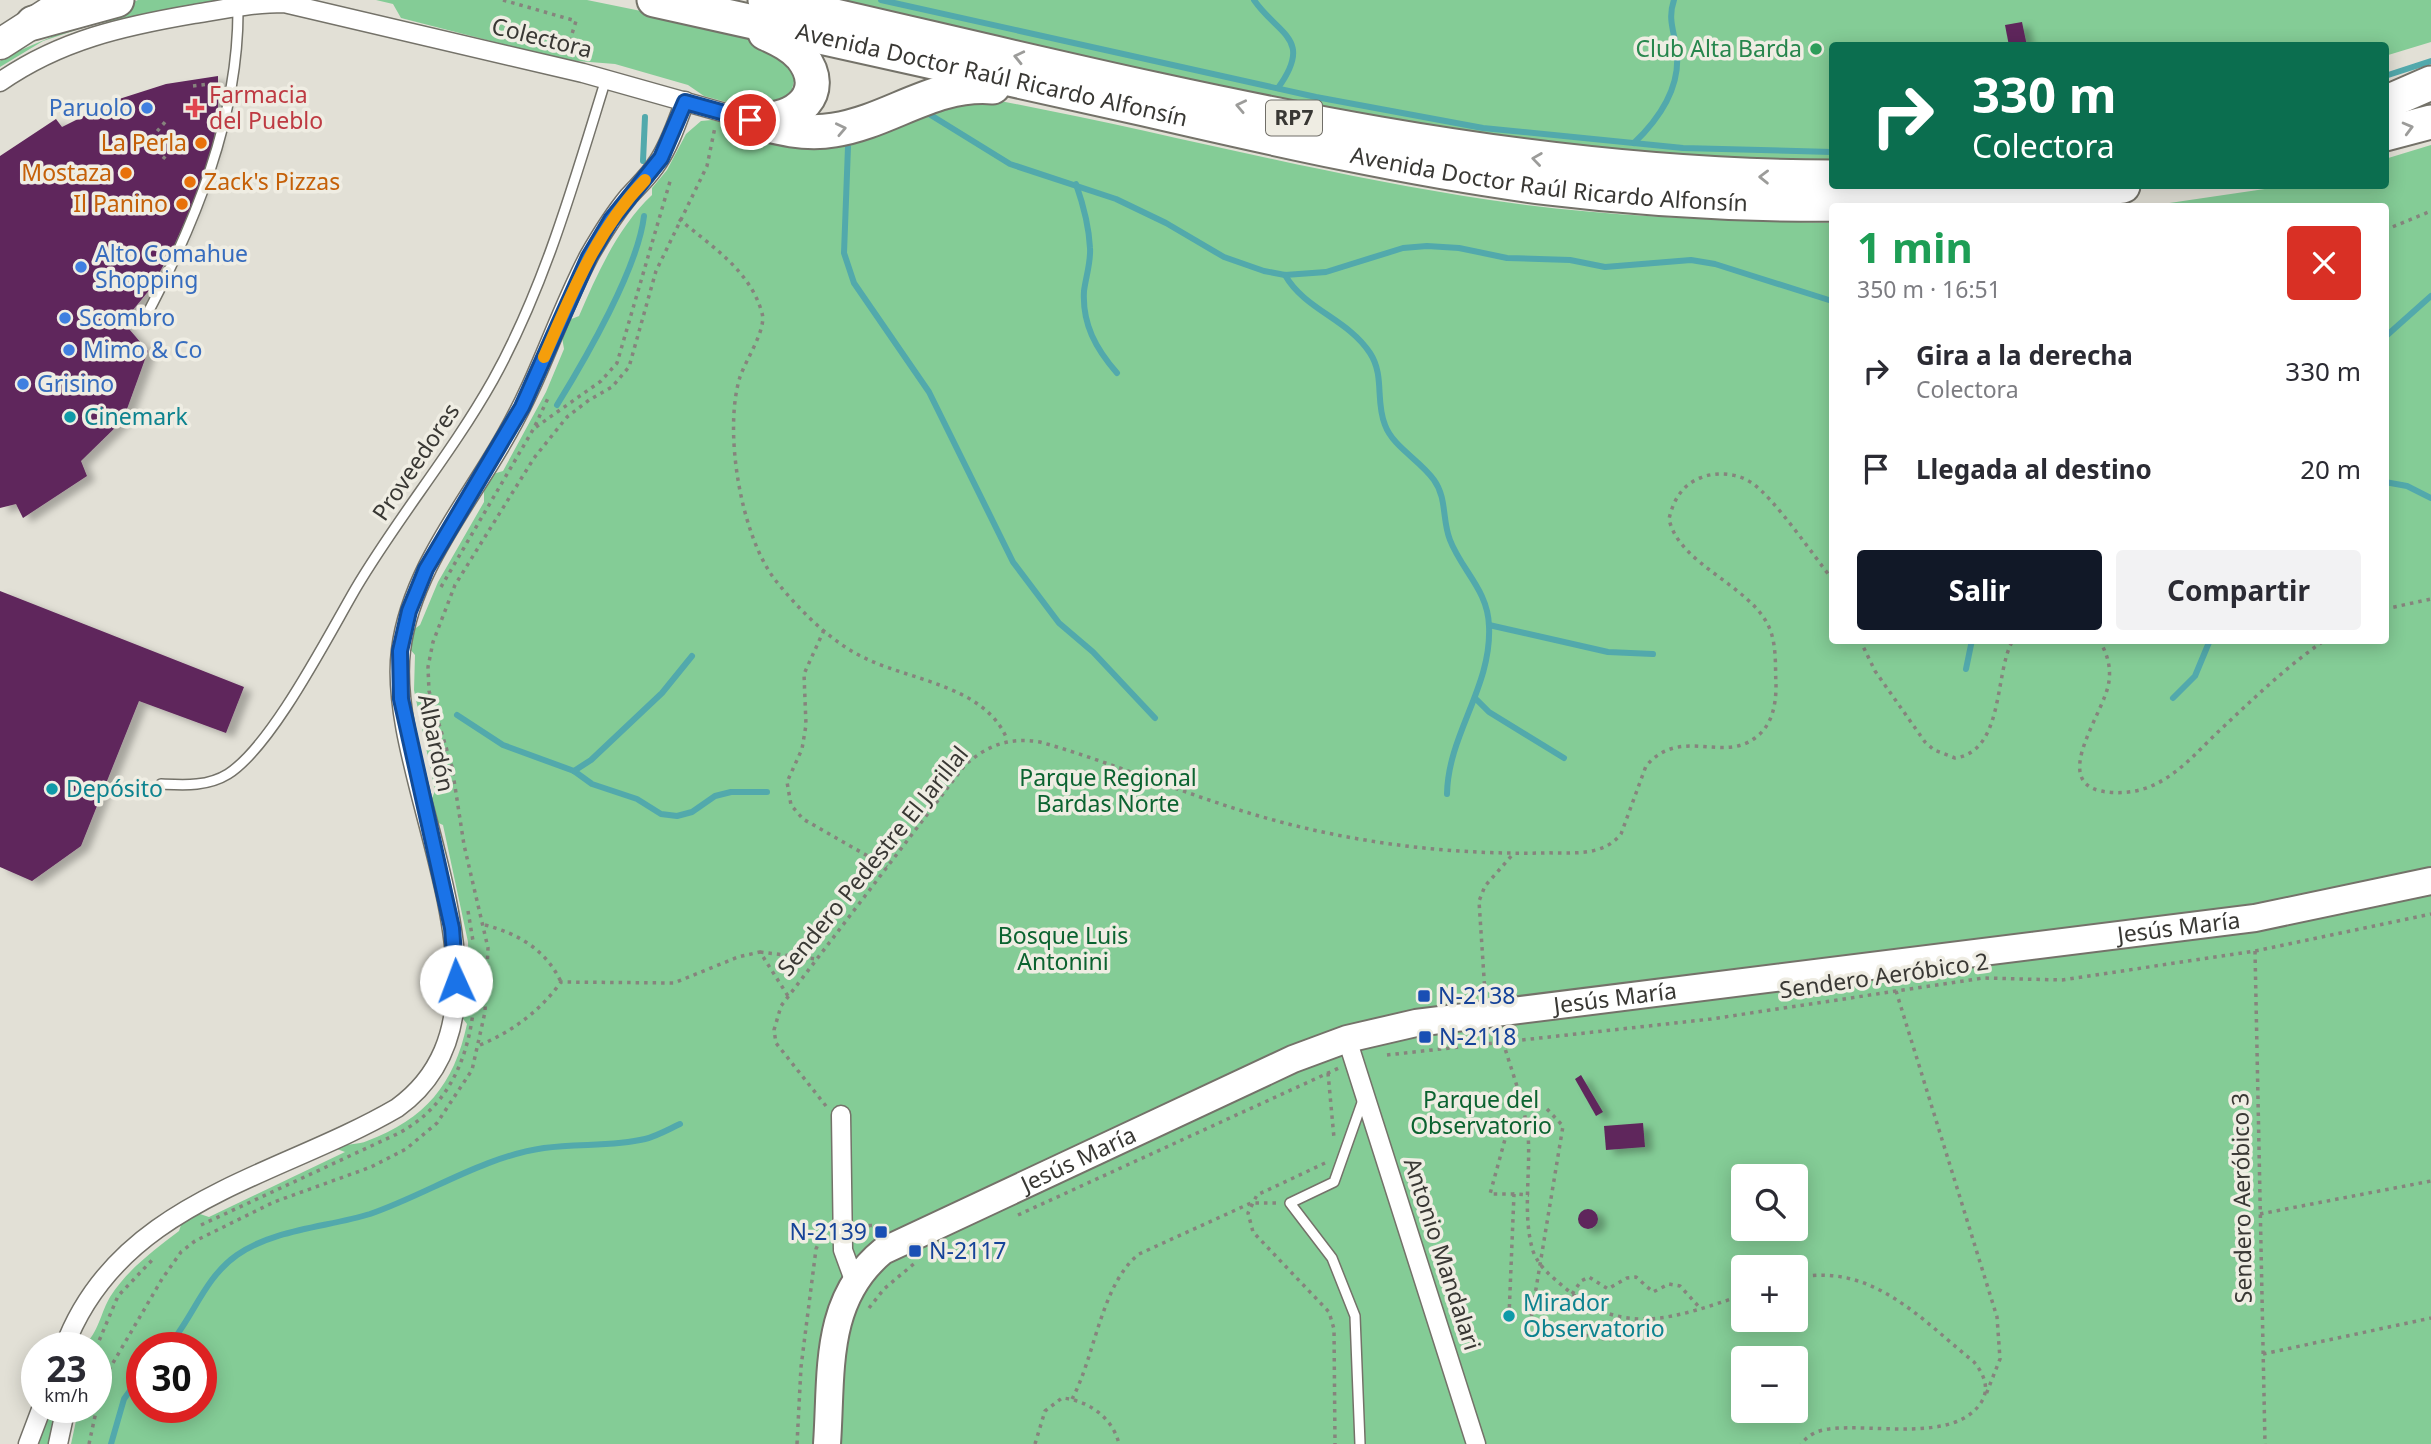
<!DOCTYPE html>
<html lang="es">
<meta charset="utf-8">
<style>
:root{--surface:#fff;--page:#f2f2f3;--text:#2b2b33;--muted:#7c7c81;--accent:#111827}
body{margin:0;font-family:"Noto Sans",sans-serif;background:var(--page);color:var(--text);height:100vh;display:flex;flex-direction:column;font-size:26px;white-space:nowrap}
*{box-sizing:border-box;margin:0}
p{font-size:23px;color:var(--muted)}
.icon{flex:none;width:38px;height:38px;fill:none;stroke:currentColor;stroke-width:2;stroke-linecap:round;stroke-linejoin:round}
.map{position:relative;flex:1;overflow:hidden}
.side{position:absolute;left:1829px;top:203px;width:560px;height:441px;display:flex;flex-direction:column;background:var(--surface);border-radius:7px;box-shadow:0 4px 18px #0003}
.side>*{flex:none}
.banner{position:absolute;left:1829px;top:42px;width:560px;height:147px;border-radius:7px;box-shadow:0 4px 18px #0003;background:#0b6e4f;color:#fff;overflow:hidden}
.buttons{position:absolute;left:1731px;top:1164px;display:grid;gap:14px}
.buttons a{display:grid;place-items:center;width:77px;height:77px;border-radius:7px;background:var(--surface);box-shadow:0 4px 18px #0003;font-size:35px}
.speed{position:absolute;left:21px;top:1332px;display:flex;gap:14px;font-size:35px;font-weight:700;text-align:center}
.speed>*{display:grid;place-content:center;width:91px;height:91px;border-radius:50%;background:var(--surface);box-shadow:0 4px 18px #0003;line-height:1}
.speed small{font-size:18px;font-weight:400}
.speed .limit{border:10px solid #d22;background:#fff;color:#111}
.pin{position:absolute;display:grid;place-items:center;width:60px;height:60px;color:#fff;margin:-30px;border:4px solid #fff;border-radius:50%;box-shadow:0 2px 7px #0007}
.me{position:absolute;width:77px;margin:-38px;rotate:358deg;stroke-linejoin:round;filter:drop-shadow(0 0 5px #0008)}
.turn{display:flex;align-items:center;gap:24px;height:147px;padding:0 28px;font-size:32px}
.turn .icon{width:91px;height:91px;stroke-width:2.5}
.turn b{display:block;font-size:49px;line-height:60px}
.round{display:grid;place-items:center;flex:none;width:74px;height:74px;border-radius:7px;background:var(--page)}
.headline{display:flex;align-items:center;justify-content:space-between;height:119px;padding:0 28px}
h1{font-size:42px;font-weight:700;line-height:52px;color:#1e9e55}
.button{display:flex;gap:14px;margin-top:auto;padding:14px 28px}
.button a{flex:1;height:80px;border-radius:7px;background:var(--accent);color:#fff;font-size:28px;font-weight:700;line-height:80px;text-align:center}
.button a+a{background:var(--page);color:var(--text)}
ul{padding:0;list-style:none}
li{display:flex;align-items:center;gap:21px;height:98px;padding:0 28px}
li div{flex:1}
li b{display:block;font-size:26px}
li em{font-style:normal}
.map>svg:first-child{display:block}
.green{fill:#84cc96;fill-rule:evenodd}
.lines{fill:none;stroke-linecap:round;stroke-linejoin:round}
.stream{stroke:#52a9ac;stroke-width:6}
.building{fill:#5f265b;filter:url(#shadow)}
.service-casing{stroke:#747269;stroke-width:12}
.minor-casing{stroke:#747269;stroke-width:21}
.secondary-casing{stroke:#747269;stroke-width:30}
.primary-casing{stroke:#747269;stroke-width:33}
.motorway-casing{stroke:#747269;stroke-width:37}
.path{stroke:#86847d;stroke-width:3.5;stroke-dasharray:3.5 5;stroke-linecap:butt}
.service{stroke:#fff;stroke-width:9}
.minor{stroke:#fff;stroke-width:18}
.secondary{stroke:#fff;stroke-width:26}
.primary{stroke:#fff;stroke-width:30}
.motorway{stroke:#fff;stroke-width:33}
.oneway{stroke:#9c9c9a}
.route-casing{stroke:#114b97;stroke-width:18}
.route{stroke:#1a73e8;stroke-width:12}
.slow{stroke:#f59e0b;stroke-width:12}
.leisure-dot{fill:#2e9e5b;stroke:#efede3;stroke-width:2.5}
.shop-dot{fill:#3f7fe0;stroke:#efede3;stroke-width:2.5}
.health-dot{fill:#e0444e;stroke:#efede3;stroke-width:2.5}
.food-dot{fill:#e8710a;stroke:#efede3;stroke-width:2.5}
.culture-dot{fill:#0f9aa8;stroke:#efede3;stroke-width:2.5}
.transit-dot{fill:#1a4fb4;stroke:#efede3;stroke-width:2.5}
.labels{text-anchor:middle;stroke-width:7;stroke-linejoin:round;paint-order:stroke}
.shield{fill:#efede3;stroke:#706e68;stroke-width:2}
.shield-label{font-size:21px;font-weight:bold;fill:#393834}
.street-label{font-size:23px;fill:#393834;stroke:#efede3}
.leisure-label{font-size:23px;fill:#27864d;stroke:#efede3;text-anchor:end}
.health-label{font-size:23px;fill:#be3a42;stroke:#efede3;text-anchor:start}
.shop-label{font-size:23px;fill:#366cbe;stroke:#efede3;text-anchor:start}
.food-label{font-size:23px;fill:#c56008;stroke:#efede3;text-anchor:end}
.culture-label{font-size:23px;fill:#0d838f;stroke:#efede3;text-anchor:start}
.park-label{font-size:23px;fill:#0b6330;stroke:#efede3}
.transit-label{font-size:23px;fill:#164399;stroke:#efede3;text-anchor:start}
</style>
<div class="map">
<svg width="2431" height="1444" viewBox="0 0 2431 1444">
<defs>
<filter id="shadow"><feDropShadow dx="8" dy="4.5" stdDeviation="3.5" flood-color="#0004"/></filter>
</defs>
<rect width="100%" height="100%" fill="#e2e0d6"/>
<g class="green">
<polygon points="138,0 220,0 91,25 43,41 0,67 0,61 9,55"/>
<polygon points="376,0 587,0 744,32 790,61 795,78 789,100 744,107 704,96 688,85 615,64 565,60 401,18 393,4"/>
<path d="M 831,0 L 2431,0 L 2431,42 L 2385,56 L 2385,46 L 1832,46 L 1832,160 C 1739,161 1645,158 1552,146 C 1310,115 1070,52 831,0 Z"/>
<path d="M 962,94 C 1139,125 1312,174 1490,200 C 1603,217 1718,220 1832,223 L 1832,640 L 2385,640 L 2385,206 L 2149,206 L 2285,186 L 2385,186 L 2385,159 L 2431,145 L 2431,1444 L 71,1444 L 79,1407 L 96,1407 L 96,1348 L 84,1347 L 84,1345 C 98,1334 101,1312 110,1297 C 127,1270 154,1250 179,1231 L 182,1222 L 197,1213 L 209,1217 L 345,1152 L 337,1149 C 350,1142 358,1145 367,1141 C 425,1119 454,1085 467,1024 L 461,1016 L 462,998 L 469,991 L 468,942 L 443,825 L 434,821 L 430,803 L 435,791 L 414,690 L 415,655 L 409,648 L 413,630 L 420,625 L 438,582 L 484,502 L 484,490 L 493,474 L 503,471 L 546,392 L 564,349 L 562,337 L 569,320 L 579,316 C 597,274 618,227 652,195 L 652,188 L 667,170 L 686,134 L 701,121 L 712,120 L 758,132 ZM 1743,1176 L 1796,1176 L 1796,1228 L 1743,1228 ZM 1743,1267 L 1796,1267 L 1796,1320 L 1743,1320 ZM 142,1348 L 201,1348 L 201,1407 L 142,1407 ZM 1743,1358 L 1796,1358 L 1796,1410 L 1743,1410 Z"/>
<polygon points="46,1407 59,1407 51,1444 33,1444"/>
</g>
<g class="lines">
<g class="stream">
<polyline points="881,0 1316,97 1483,128 1683,148 1832,152"/>
<path d="M 1254,0 C 1278,35 1314,38 1278,88"/>
<polyline points="2385,76 2431,61"/>
<polyline points="929,114 1010,164 1116,199 1166,223 1224,257 1264,271 1285,275 1326,272 1403,248 1427,246 1459,248 1507,258 1570,260 1605,267 1691,260 1715,264 1832,301"/>
<path d="M 1634,143 C 1659,119 1680,89 1677,53 C 1675,33 1667,20 1674,0"/>
<polyline points="848,147 844,253 854,283 929,392 1013,562 1059,623 1093,652 1155,718"/>
<polyline points="643,161 645,117"/>
<path d="M 1076,184 C 1083,204 1089,227 1090,248 C 1091,262 1086,276 1084,291 C 1082,324 1096,349 1117,373"/>
<path d="M 1285,275 C 1305,310 1348,319 1370,353 C 1385,376 1375,401 1385,425 C 1393,447 1420,460 1434,480 C 1447,498 1442,520 1450,540 C 1462,571 1488,590 1489,626 C 1492,687 1448,734 1447,794"/>
<polyline points="2385,337 2431,296"/>
<path d="M 557,405 C 586,358 638,268 644,216"/>
<polyline points="2385,482 2407,486 2431,498"/>
<polyline points="1489,625 1608,652 1653,654"/>
<polyline points="1966,669 1972,640"/>
<polyline points="2173,698 2195,676 2210,640"/>
<polyline points="1477,700 1489,712 1564,758"/>
<polyline points="457,715 503,745 574,771 592,784 637,799 661,814 677,816 692,812 715,796 731,792 767,792"/>
<polyline points="574,771 591,760 662,693 692,656"/>
<path d="M 167,1348 C 193,1318 204,1278 237,1255 C 274,1229 328,1227 370,1214 C 428,1194 482,1157 544,1148 C 578,1143 612,1147 645,1139 C 657,1136 669,1129 680,1124"/>
<polyline points="111,1444 124,1399 142,1374"/>
</g>
</g>
<g class="building">
<polygon points="2022,22 2027,46 2009,46 2005,25"/>
<polygon points="218,76 218,112 213,145 194,201 174,246 151,288 123,322 148,351 123,420 81,461 87,476 23,518 16,504 0,508 0,156 56,119 62,127 116,100 166,84"/>
<polygon points="0,591 244,687 226,733 139,701 81,846 32,881 0,867"/>
<polygon points="1581,1075 1603,1112 1596,1116 1575,1079"/>
<polygon points="1643,1123 1645,1147 1606,1150 1604,1126"/>
<circle cx="1588" cy="1219" r="10"/>
</g>
<g class="lines">
<defs>
<g id="service">
<path d="M 144,320 C 195,224 239,117 238,7"/>
<path d="M 161,784 C 183,785 207,787 228,774 C 272,746 328,636 356,588 C 398,517 452,453 493,380 C 545,286 574,182 606,79"/>
<polyline points="1360,1444 1355,1316 1332,1258 1290,1203 1334,1182 1364,1097"/>
</g>
<g id="minor">
<path d="M 0,82 C 60,40 124,26 194,14 C 224,9 254,3 284,3 L 583,73 L 750,120"/>
<polyline points="1347,1039 1476,1444"/>
<polyline points="841,1115 843,1250 854,1280"/>
<path d="M 64,1348 C 118,1201 277,1178 397,1108 C 536,1008 384,781 401,650 C 411,569 470,501 508,432 C 540,376 559,313 589,256 C 601,235 614,214 629,196 C 639,185 650,175 658,162 C 670,144 677,122 685,101"/>
<polyline points="28,1444 42,1407"/>
<polyline points="58,1444 66,1407"/>
</g>
<g id="secondary">
<path id="s1" d="M 827,1444 C 832,1373 823,1300 883,1251 L 1293,1059 L 1347,1039 L 1416,1023 L 2255,918 L 2431,881"/>
</g>
<polyline id="primary" points="0,44 53,10"/>
<g id="motorway">
<path id="s2" d="M 654,0 C 818,35 981,73 1144,109 C 1278,140 1411,170 1548,188 C 1736,211 1934,209 2123,186"/>
<path d="M 765,0 C 1117,79 1469,177 1832,177"/>
<polyline points="33,23 117,0"/>
<polyline points="2385,103 2431,83"/>
<path d="M 750,120 C 778,128 805,135 834,130 C 891,121 933,82 993,87"/>
<path d="M 759,120 C 796,121 830,93 802,57 C 792,45 778,39 765,33"/>
<polyline points="2385,134 2431,122"/>
</g>
</defs>
<use href="#service" class="service-casing"/>
<use href="#minor" class="minor-casing"/>
<use href="#secondary" class="secondary-casing"/>
<use href="#primary" class="primary-casing"/>
<use href="#motorway" class="motorway-casing"/>
<g class="path">
<polyline points="503,0 576,21 567,50"/>
<polyline points="193,86 210,84 211,95"/>
<polyline points="146,144 166,121"/>
<polyline points="163,159 183,135"/>
<path d="M 679,219 C 711,246 750,270 762,313 C 767,329 746,359 740,377 C 723,431 741,537 776,581 C 800,611 834,645 869,660 C 915,681 985,687 1007,739"/>
<polyline points="2385,230 2431,211"/>
<polyline points="536,427 601,381 617,363 671,178"/>
<polyline points="441,587 534,428 549,396"/>
<polyline points="2385,609 2431,599"/>
<polyline points="824,630 804,674 806,725 802,749 787,782 791,805 803,819 887,867"/>
<path d="M 1860,640 L 1875,671 L 1925,742 L 1934,750 L 1955,758 C 2005,751 1994,672 2013,640"/>
<path d="M 2099,640 C 2107,653 2111,666 2109,681 C 2106,711 2050,780 2101,791 C 2116,794 2134,793 2149,787 C 2177,776 2197,752 2219,731 C 2253,699 2286,667 2325,640"/>
<polyline points="429,737 442,794"/>
<polyline points="468,911 473,941"/>
<path d="M 485,925 C 519,934 546,950 561,982"/>
<polyline points="2255,951 2265,1444"/>
<polyline points="760,952 816,959"/>
<polyline points="1896,991 1997,1317 2000,1359 1985,1397"/>
<polyline points="1485,993 1479,901 1485,886 1514,853"/>
<path d="M 1503,1042 C 1512,1072 1524,1103 1528,1134 C 1531,1172 1522,1215 1533,1251 C 1539,1267 1551,1276 1564,1287 C 1623,1339 1677,1317 1743,1295"/>
<path d="M 480,1045 C 513,1031 540,1011 561,982 L 674,983 L 738,957 L 760,952 L 788,996"/>
<polyline points="1387,1055 1711,1019 1983,978 2062,980 2255,951 2431,914"/>
<polyline points="1328,1073 1334,1138"/>
<path d="M 826,1106 L 776,1043 L 774,1030 L 781,1006 L 965,765 C 988,745 1009,737 1040,742 C 1101,759 1160,784 1221,804 C 1324,839 1434,855 1542,853 C 1569,852 1602,858 1621,834 L 1646,766 C 1680,726 1722,763 1755,738 C 1772,726 1776,705 1776,686 C 1775,667 1777,645 1769,627 C 1750,585 1679,565 1669,519 C 1673,501 1682,485 1700,478 C 1717,471 1737,473 1752,483 C 1774,498 1814,556 1832,579"/>
<polyline points="1547,1109 1563,1126 1530,1325 1610,1340"/>
<polyline points="1507,1132 1490,1194 1514,1194"/>
<polyline points="1325,1163 1257,1195 1248,1213 1253,1232 1329,1312 1334,1329 1335,1444"/>
<polyline points="2260,1214 2431,1181"/>
<polyline points="1018,1215 1339,1068"/>
<path d="M 201,1225 L 397,1134 C 460,1102 477,1033 475,967"/>
<polyline points="860,1225 881,1226"/>
<path d="M 1796,1278 C 1871,1262 1920,1318 1974,1362 C 1983,1373 1990,1387 1982,1401 C 1957,1444 1872,1423 1829,1429 C 1818,1430 1808,1435 1801,1444"/>
<polyline points="1572,1294 1581,1281 1589,1277 1608,1289 1627,1278 1636,1277 1653,1292 1669,1284 1680,1286 1701,1309"/>
<polyline points="869,1308 884,1289 916,1262"/>
<polyline points="1509,1316 1514,1194 1529,1195"/>
<polyline points="96,1348 118,1296 155,1257"/>
<polyline points="2263,1354 2431,1318"/>
<path d="M 1072,1399 C 1095,1357 1101,1284 1139,1254 L 1251,1203 L 1279,1203"/>
<polyline points="89,1444 100,1393 110,1368 162,1279 181,1252 195,1241 274,1202 371,1167 406,1149 437,1123 472,1070 485,1012 488,948 464,845 452,767 429,691 428,667 433,642 455,585 534,458 567,417 589,400 612,387 629,367 656,271 707,166 715,127"/>
<polyline points="797,1444 801,1367 816,1249 820,1240 827,1236"/>
<path d="M 1035,1444 L 1045,1411 L 1062,1398 C 1088,1400 1113,1418 1119,1444"/>
</g>
<use href="#service" class="service"/>
<use href="#minor" class="minor"/>
<use href="#secondary" class="secondary"/>
<use href="#primary" class="primary"/>
<use href="#motorway" class="motorway"/>
</g>
<defs><path id="oneway-chevron" d="M-2-3.5L2.5 0L-2 3.5" fill="none" stroke-width="1.6" stroke-linecap="round" stroke-linejoin="round" transform="scale(1.75)"/></defs>
<g class="oneway">
<use href="#oneway-chevron" transform="translate(1019 57) rotate(-167)"/>
<use href="#oneway-chevron" transform="translate(1241 106) rotate(-168)"/>
<use href="#oneway-chevron" transform="translate(2408 128) rotate(-15)"/>
<use href="#oneway-chevron" transform="translate(841 129) rotate(-12)"/>
<use href="#oneway-chevron" transform="translate(1537 159) rotate(-172)"/>
<use href="#oneway-chevron" transform="translate(1764 177) rotate(-179)"/>
</g>
<g class="lines">
<defs>
<polyline id="route" points="456,981 452,928 401,699 400,651 409,611 426,569 522,407 589,257 611,220 661,158 685,102 750,120"/>
</defs>
<use href="#route" class="route-casing"/>
<use href="#route" class="route"/>
<path class="slow" d="M 544,357 C 572,293 596,231 645,180"/>
</g>
<circle class="leisure-dot" cx="1816" cy="49" r="7"/>
<g class="shop-dot">
<circle cx="147" cy="108" r="7"/>
<circle cx="81" cy="267" r="7"/>
<circle cx="65" cy="318" r="7"/>
<circle cx="69" cy="350" r="7"/>
<circle cx="23" cy="384" r="7"/>
</g>
<path class="health-dot" d="M191.5 97.5h7v7h7v7h-7v7h-7v-7h-7v-7h7z"/>
<g class="food-dot">
<circle cx="201" cy="143" r="7"/>
<circle cx="126" cy="173" r="7"/>
<circle cx="190" cy="182" r="7"/>
<circle cx="182" cy="204" r="7"/>
</g>
<g class="culture-dot">
<circle cx="70" cy="417" r="7"/>
<circle cx="52" cy="789" r="7"/>
<circle cx="1509" cy="1316" r="7"/>
</g>
<g class="transit-dot">
<rect x="1417" y="989" width="14" height="14" rx="3.5"/>
<rect x="1418" y="1030" width="14" height="14" rx="3.5"/>
<rect x="874" y="1225" width="14" height="14" rx="3.5"/>
<rect x="908" y="1244" width="14" height="14" rx="3.5"/>
</g>
<g class="labels">
<rect class="shield" x="1266" y="100.5" width="56" height="35" rx="5"/>
<g class="shield-label">
<text x="1294" y="125">RP7</text>
</g>
<g class="street-label">
<text transform="translate(542 38) rotate(14)" y="8">Colectora</text>
<text dy="8" stroke="none"><textPath href="#s2" startOffset="346">Avenida Doctor Raúl Ricardo Alfonsín</textPath></text>
<text dy="8" stroke="none"><textPath href="#s2" startOffset="914">Avenida Doctor Raúl Ricardo Alfonsín</textPath></text>
<text transform="translate(416 462) rotate(-56)" y="8">Proveedores</text>
<text transform="translate(436 743) rotate(78)" y="8">Albardón</text>
<text transform="translate(873 861) rotate(-51)" y="8">Sendero Pedestre El Jarillal</text>
<text dy="8" stroke="none"><textPath href="#s1" startOffset="1558">Jesús María</textPath></text>
<text transform="translate(1884 976) rotate(-8)" y="8">Sendero Aeróbico 2</text>
<text dy="8" stroke="none"><textPath href="#s1" startOffset="990">Jesús María</textPath></text>
<text dy="8" stroke="none"><textPath href="#s1" startOffset="424">Jesús María</textPath></text>
<text transform="translate(2242 1198) rotate(-91)" y="8">Sendero Aeróbico 3</text>
<text transform="translate(1442 1254) rotate(72)" y="8">Antonio Mandalari</text>
</g>
<g class="leisure-label">
<text x="1802" y="57">Club Alta Barda</text>
</g>
<g class="health-label">
<text x="209" y="103">Farmacia<tspan x="209" dy="26">del Pueblo</tspan></text>
</g>
<g class="shop-label">
<text x="133" y="116" text-anchor="end">Paruolo</text>
<text x="95" y="262">Alto Comahue<tspan x="95" dy="26">Shopping</tspan></text>
<text x="79" y="326">Scombro</text>
<text x="83" y="358">Mimo &amp; Co</text>
<text x="37" y="392">Grisino</text>
</g>
<g class="food-label">
<text x="187" y="151">La Perla</text>
<text x="112" y="181">Mostaza</text>
<text x="204" y="190" text-anchor="start">Zack's Pizzas</text>
<text x="168" y="212">Il Panino</text>
</g>
<g class="culture-label">
<text x="84" y="425">Cinemark</text>
<text x="66" y="797">Depósito</text>
<text x="1523" y="1311">Mirador<tspan x="1523" dy="26">Observatorio</tspan></text>
</g>
<g class="park-label">
<text x="1108" y="786">Parque Regional<tspan x="1108" dy="26">Bardas Norte</tspan></text>
<text x="1063" y="944">Bosque Luis<tspan x="1063" dy="26">Antonini</tspan></text>
<text x="1481" y="1108">Parque del<tspan x="1481" dy="26">Observatorio</tspan></text>
</g>
<g class="transit-label">
<text x="1438" y="1004">N-2138</text>
<text x="1439" y="1045">N-2118</text>
<text x="867" y="1240" text-anchor="end">N-2139</text>
<text x="929" y="1259">N-2117</text>
</g>
</g>
</svg>
<div class="buttons">
<a><svg class="icon" aria-label="search" viewBox="0 0 24 24"><circle cx="10" cy="10" r="6"/><path d="M15 15l6 6"/></svg></a>
<a>+</a>
<a>−</a>
</div>
<div class="speed"><div>23<small>km/h</small></div><div class="limit">30</div></div>
<div class="pin" style="left:750px;top:120px;background:#d93025"><svg class="icon" aria-label="arrive" viewBox="0 0 24 24"><path d="M6 21V4h12l-3 4 3 4H6"/></svg></div>
<svg class="me" style="left:456px;top:981px" viewBox="-20 -20 40 40"><circle r="19" fill="#fff"/><path d="M0-13L10 11 0 6-10 11z" fill="#1a73e8"/></svg>
<div class="banner">
<div class="turn"><svg class="icon" aria-label="right" viewBox="0 0 24 24"><path d="M7 20v-9h11M14 6l5 5-5 5"/></svg><div><b>330 m</b>Colectora</div></div>
</div>
<section class="side">
<div class="headline"><div><h1>1 min</h1><p>350 m · 16:51</p></div><a class="round" style="background:#d93025;color:#fff"><svg class="icon" aria-label="close" viewBox="0 0 24 24"><path d="M6 6l12 12M18 6L6 18"/></svg></a></div>
<ul>
<li><svg class="icon" aria-label="right" viewBox="0 0 24 24"><path d="M7 20v-9h11M14 6l5 5-5 5"/></svg><div><b>Gira a la derecha</b><p>Colectora</p></div><em>330 m</em></li>
<li><svg class="icon" aria-label="arrive" viewBox="0 0 24 24"><path d="M6 21V4h12l-3 4 3 4H6"/></svg><div><b>Llegada al destino</b></div><em>20 m</em></li>
</ul>
<div class="button"><a>Salir</a><a>Compartir</a></div>
</section>
</div>
